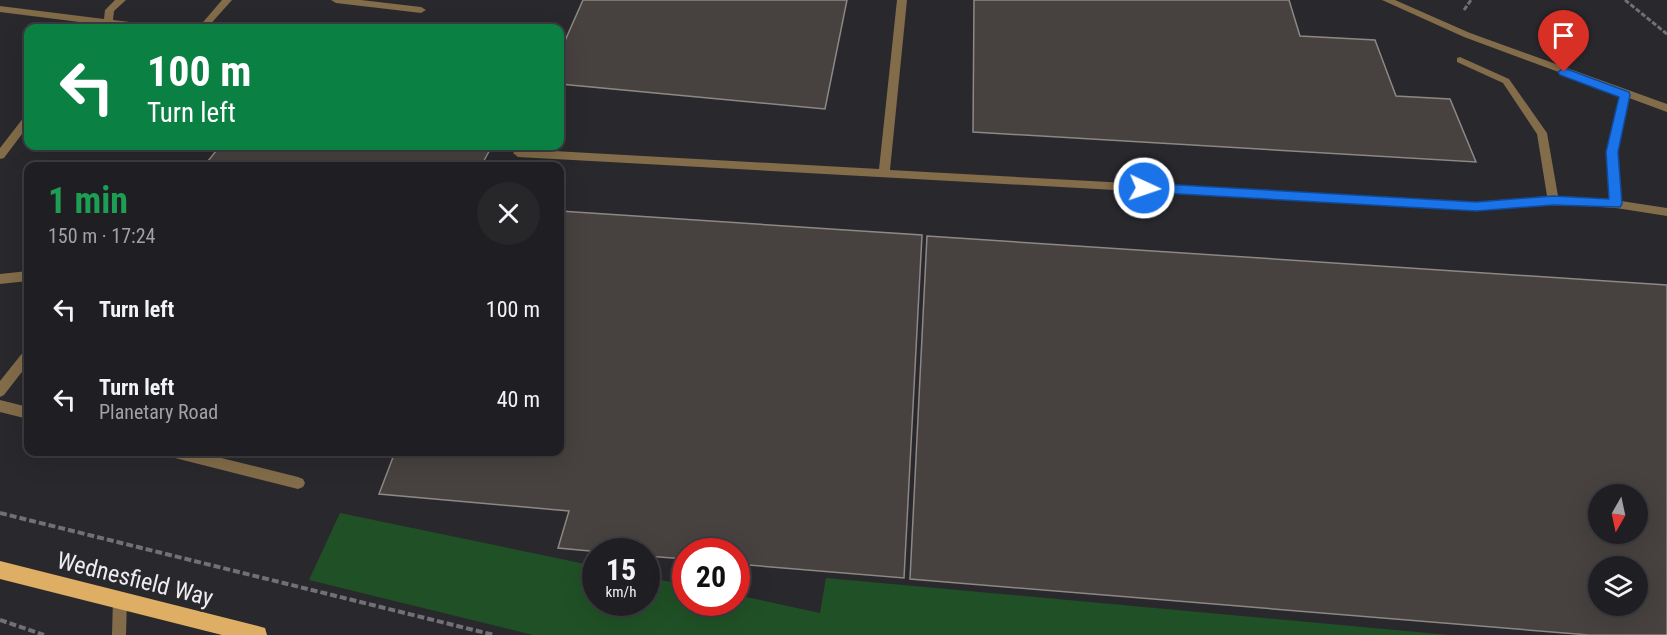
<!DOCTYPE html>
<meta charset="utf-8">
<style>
:root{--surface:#1f1e22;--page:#27272a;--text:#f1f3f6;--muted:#a1a2a5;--line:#3c3c40}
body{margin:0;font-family:"Roboto Condensed",sans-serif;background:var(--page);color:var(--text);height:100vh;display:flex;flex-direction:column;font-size:22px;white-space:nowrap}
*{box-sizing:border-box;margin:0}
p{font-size:20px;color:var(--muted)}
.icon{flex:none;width:33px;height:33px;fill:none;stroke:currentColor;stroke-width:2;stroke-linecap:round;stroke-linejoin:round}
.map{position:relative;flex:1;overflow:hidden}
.sheet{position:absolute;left:24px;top:162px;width:540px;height:294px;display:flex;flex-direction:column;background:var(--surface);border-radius:12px;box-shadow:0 6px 24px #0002,0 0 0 2px var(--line)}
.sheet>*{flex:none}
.guide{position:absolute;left:24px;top:24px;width:540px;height:126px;border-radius:12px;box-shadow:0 6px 24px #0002,0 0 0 2px var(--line);background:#0b8043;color:#fff;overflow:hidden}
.needle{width:39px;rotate:189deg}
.buttons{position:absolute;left:1588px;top:484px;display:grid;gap:12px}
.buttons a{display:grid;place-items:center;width:60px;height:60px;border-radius:50%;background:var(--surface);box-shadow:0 6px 24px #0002,0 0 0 2px var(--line);font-size:30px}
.speed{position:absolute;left:582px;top:538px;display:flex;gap:12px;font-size:30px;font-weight:700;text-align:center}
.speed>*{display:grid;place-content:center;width:78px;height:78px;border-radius:50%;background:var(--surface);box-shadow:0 6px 24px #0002,0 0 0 2px var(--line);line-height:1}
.speed small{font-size:15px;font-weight:400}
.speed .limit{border:9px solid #d22;background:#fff;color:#111}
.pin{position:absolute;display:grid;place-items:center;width:51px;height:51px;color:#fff;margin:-62px -26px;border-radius:50% 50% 50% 0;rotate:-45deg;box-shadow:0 0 6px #0007}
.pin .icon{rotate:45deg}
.me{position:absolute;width:66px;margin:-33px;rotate:93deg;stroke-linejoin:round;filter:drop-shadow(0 0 4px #0008)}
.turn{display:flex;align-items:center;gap:21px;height:126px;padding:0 24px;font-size:27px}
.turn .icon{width:78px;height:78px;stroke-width:2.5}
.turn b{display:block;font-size:42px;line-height:51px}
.round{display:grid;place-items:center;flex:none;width:63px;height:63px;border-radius:32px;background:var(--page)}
.overview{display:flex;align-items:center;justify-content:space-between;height:102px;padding:0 24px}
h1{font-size:36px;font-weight:700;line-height:45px;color:#1e9e55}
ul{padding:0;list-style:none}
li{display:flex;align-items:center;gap:18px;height:90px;padding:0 24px}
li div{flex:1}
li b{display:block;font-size:22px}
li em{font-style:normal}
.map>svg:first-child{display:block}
.green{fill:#205126}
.building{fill:#47423f;stroke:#8e8885;stroke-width:1.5;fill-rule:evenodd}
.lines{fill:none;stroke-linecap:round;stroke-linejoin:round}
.path-far1{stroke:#717074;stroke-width:3;stroke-dasharray:5 2;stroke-linecap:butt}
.path{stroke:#717074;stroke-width:4;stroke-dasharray:7 3;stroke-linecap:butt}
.service{fill:#826c49;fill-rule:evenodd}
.minor{fill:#826c49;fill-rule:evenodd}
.primary{fill:#ddae63;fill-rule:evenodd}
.route{fill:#1a73e8;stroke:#114b97;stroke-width:1.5}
.labels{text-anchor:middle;stroke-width:5;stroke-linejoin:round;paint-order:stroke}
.near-street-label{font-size:24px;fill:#edecef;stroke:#29282d}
</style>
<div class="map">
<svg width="1667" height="635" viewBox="0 0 1667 635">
<rect width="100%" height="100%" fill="#29282d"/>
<polygon class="green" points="340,513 595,566 596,603 646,603 647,577 685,585 686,603 736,603 737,595 820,613 826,578 1450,635 533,635 309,580"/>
<g class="building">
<polygon points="583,0 847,0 825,109 560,84 560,52"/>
<polygon points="974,0 1289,0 1300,36 1375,40 1396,96 1450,99 1476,162 973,132"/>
<polygon points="220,146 492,146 481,166 204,166"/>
<polygon points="560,211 922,235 904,578 736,564 736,552 686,552 686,559 646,556 646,552 601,552 558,548 569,511 379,494 395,452 560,452"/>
<path d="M 927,236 L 1667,285 L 1667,635 L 1589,635 L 910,579 ZM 1599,495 L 1638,495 L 1638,534 L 1599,534 ZM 1599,567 L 1638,567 L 1638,606 L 1599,606 Z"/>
</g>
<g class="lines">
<g class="path-far1">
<polyline points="1625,0 1667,34"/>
<polyline points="1464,10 1471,0"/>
</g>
<g class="path">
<polyline points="0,513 494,635"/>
<polyline points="0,620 44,635"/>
</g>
<g class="service">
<polygon points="115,0 126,0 114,11 113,20 155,25 159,28 112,26 111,28 103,28 103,25 0,12 0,6 104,19 105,10"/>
<polygon points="222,0 232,0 207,28 198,28"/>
<polygon points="331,0 361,0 421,7 426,10 421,13 336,3"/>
<polygon points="897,0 907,0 890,170 1476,202 1547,196 1537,134 1503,83 1457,62 1457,58 1460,57 1509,79 1547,133 1558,196 1610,199 1607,152 1620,95 1625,92 1629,93 1630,95 1617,152 1621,201 1667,208 1667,216 1616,208 1553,204 1476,210 518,157 513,153 518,149 879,169"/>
<polygon points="24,117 28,117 28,126 4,158 0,159 0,148"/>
<polygon points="122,146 133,146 128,150"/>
<polygon points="28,271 28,281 0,284 0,274"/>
<polygon points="28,350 28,364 4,395 0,397 0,381 24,351"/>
<polygon points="0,400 28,407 28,419 0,412"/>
<polygon points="168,452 197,452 298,477 303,479 305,483 303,487 298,489 175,458 170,456"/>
</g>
<g class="minor">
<polygon points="1382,0 1395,0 1470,33 1667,104 1667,112 1464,37"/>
<polygon points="120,592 125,594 127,599 126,635 112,635 113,599 115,594"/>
</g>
<polygon class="primary" points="0,561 258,626 265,628 267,635 222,635 0,579"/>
</g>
<polygon class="route" points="1564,68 1629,92 1630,95 1618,152 1622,204 1620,207 1553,205 1476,211 1144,192 1138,188 1144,183 1476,202 1553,196 1609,199 1606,152 1619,97 1560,75 1558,72"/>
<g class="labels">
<g class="near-street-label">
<text transform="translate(135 579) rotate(14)" y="8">Wednesfield Way</text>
</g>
</g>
</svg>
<div class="buttons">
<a><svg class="needle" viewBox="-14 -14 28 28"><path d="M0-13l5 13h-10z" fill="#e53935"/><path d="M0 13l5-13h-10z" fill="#a1a2a5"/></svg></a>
<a><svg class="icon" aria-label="layers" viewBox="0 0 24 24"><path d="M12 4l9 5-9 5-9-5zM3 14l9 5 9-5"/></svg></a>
</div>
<div class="speed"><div>15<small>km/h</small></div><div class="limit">20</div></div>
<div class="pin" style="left:1564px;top:72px;background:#d93025"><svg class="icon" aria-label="arrive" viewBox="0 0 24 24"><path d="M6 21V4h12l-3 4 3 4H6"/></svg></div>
<svg class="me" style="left:1144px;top:188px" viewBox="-20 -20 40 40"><circle r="17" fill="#1a73e8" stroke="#fff" stroke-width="3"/><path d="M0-11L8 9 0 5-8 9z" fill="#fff"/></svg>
<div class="guide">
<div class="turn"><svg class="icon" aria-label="left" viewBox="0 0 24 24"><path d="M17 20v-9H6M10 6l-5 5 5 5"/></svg><div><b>100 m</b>Turn left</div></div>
</div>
<section class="sheet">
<div class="overview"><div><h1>1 min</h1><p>150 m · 17:24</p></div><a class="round"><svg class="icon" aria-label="close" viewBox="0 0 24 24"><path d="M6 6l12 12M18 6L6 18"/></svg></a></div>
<ul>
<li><svg class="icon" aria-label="left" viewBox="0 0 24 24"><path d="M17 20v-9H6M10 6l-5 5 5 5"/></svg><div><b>Turn left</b></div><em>100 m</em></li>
<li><svg class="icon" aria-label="left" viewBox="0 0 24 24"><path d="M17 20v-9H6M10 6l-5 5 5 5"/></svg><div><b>Turn left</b><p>Planetary Road</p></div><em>40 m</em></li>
</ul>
</section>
</div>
